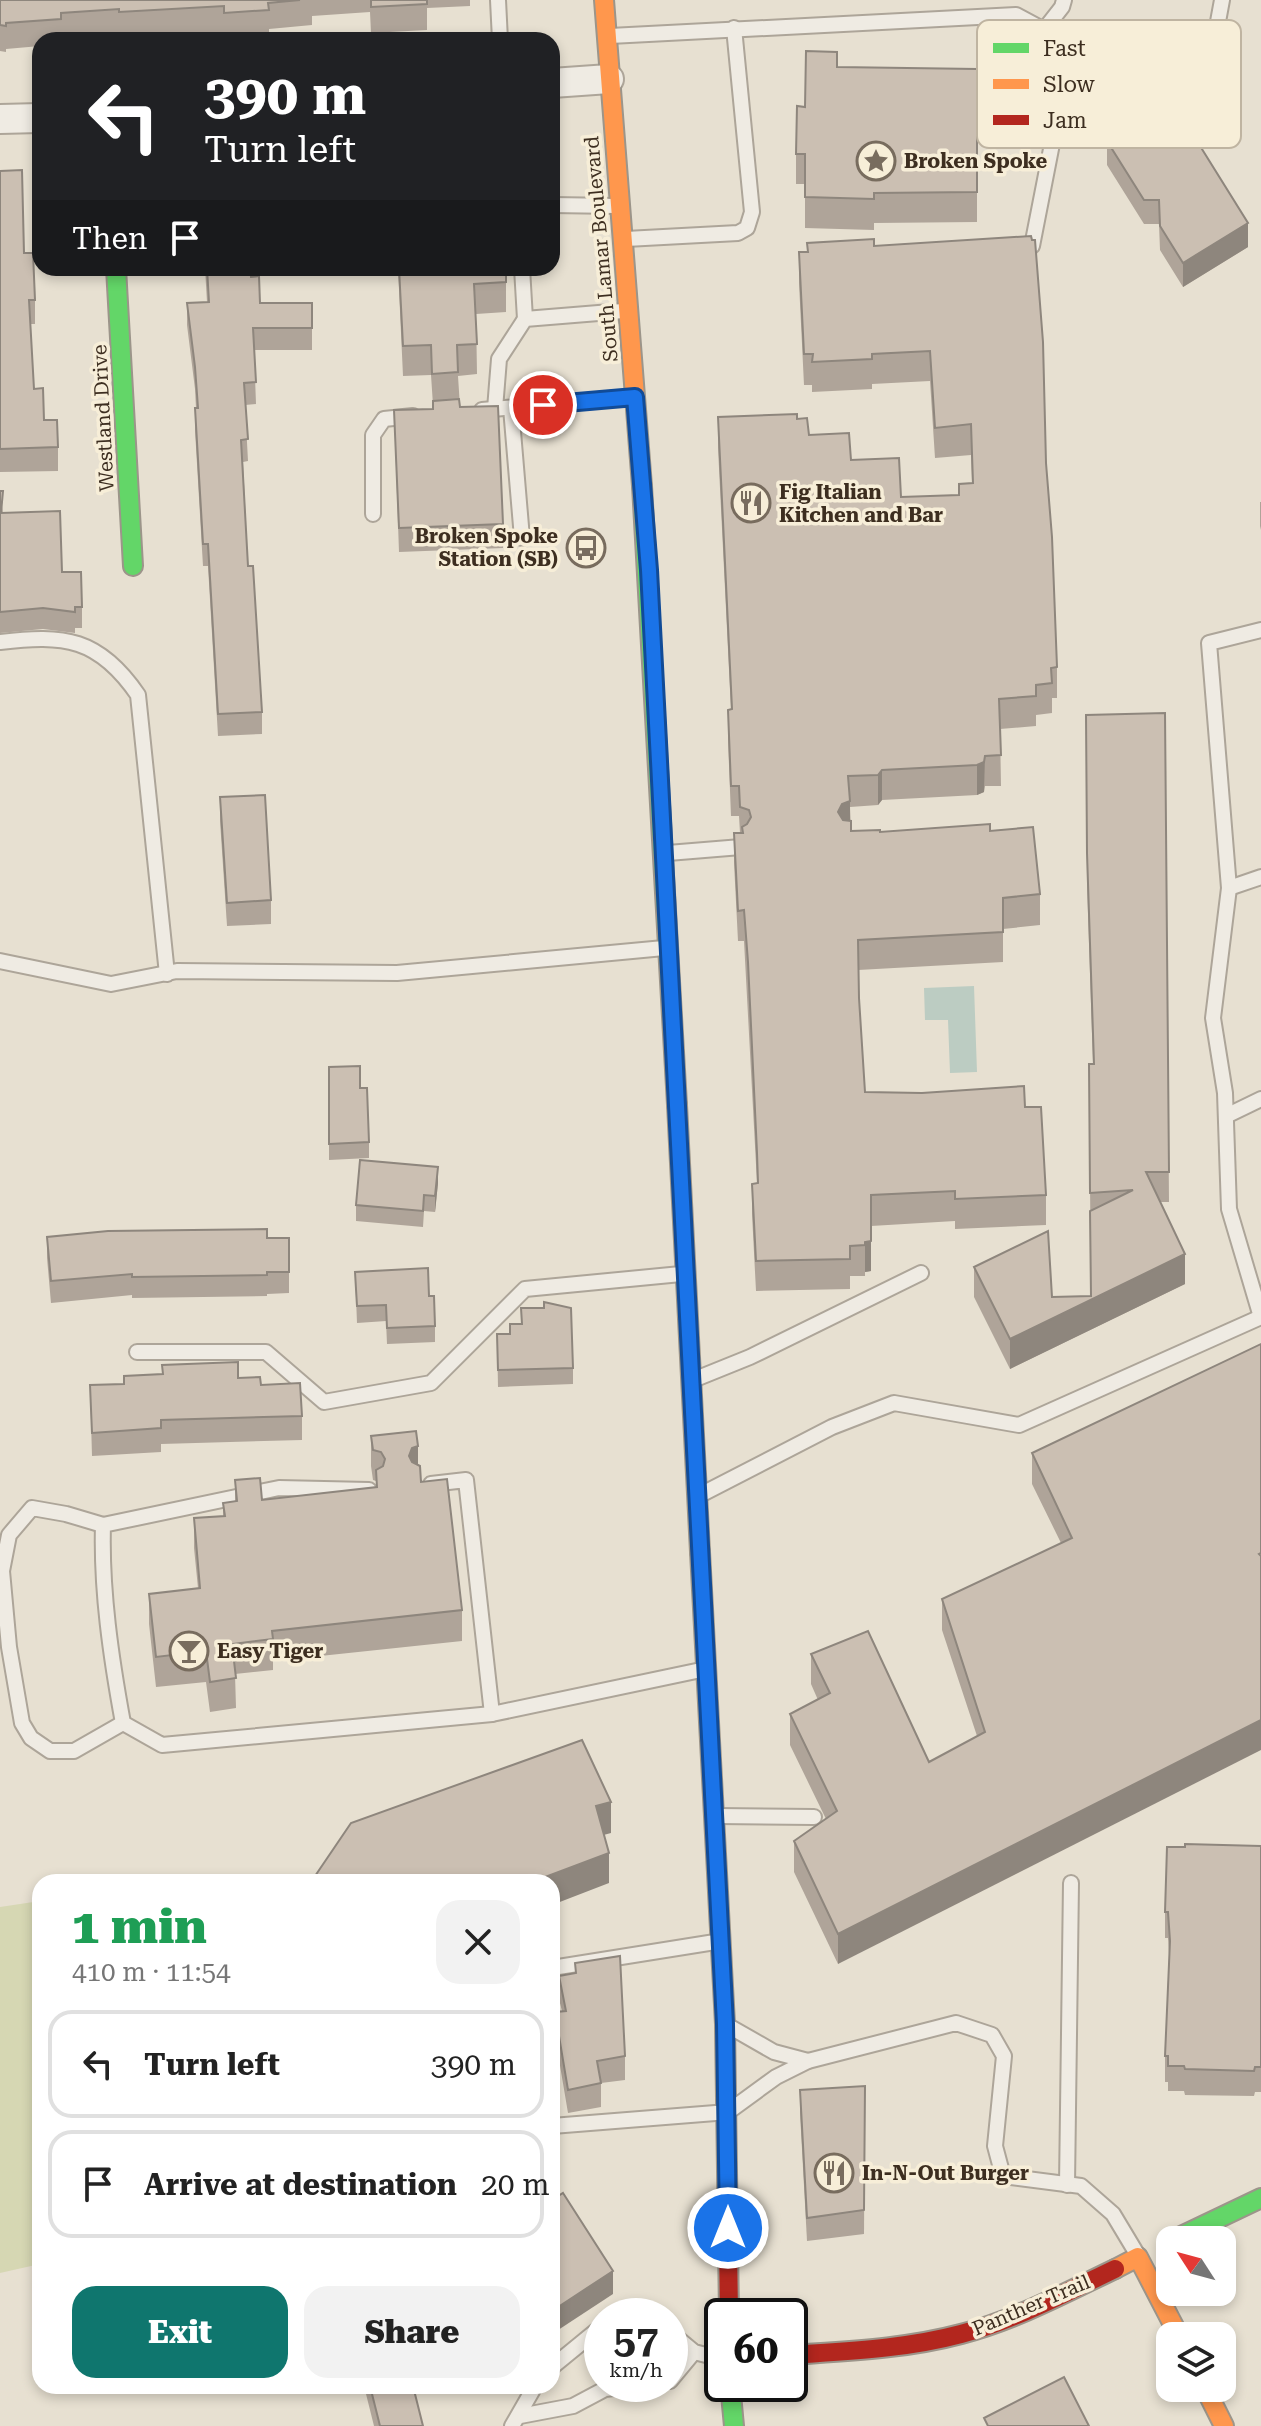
<!DOCTYPE html>
<meta charset="utf-8">
<style>
:root{--surface:#fff;--page:#f2f2f2;--text:#222;--muted:#767676;--line:#e0e0e0;--accent:#0f766e}
body{margin:0;font-family:"Roboto Serif",serif;background:var(--page);color:var(--text);height:100vh;display:flex;flex-direction:column;font-size:30px;white-space:nowrap}
*{box-sizing:border-box;margin:0}
p{font-size:26px;color:var(--muted)}
.icon{flex:none;width:44px;height:44px;fill:none;stroke:currentColor;stroke-width:2;stroke-linecap:round;stroke-linejoin:round}
.map{position:relative;flex:1;overflow:hidden}
.sheet{position:absolute;left:32px;top:1874px;width:528px;height:520px;display:flex;flex-direction:column;background:var(--surface);border-radius:24px;box-shadow:0 4px 12px #0003}
.sheet>*{flex:none}
.banner{position:absolute;left:32px;top:32px;width:528px;height:244px;border-radius:24px;box-shadow:0 4px 12px #0003;background:#202124;color:#fff;overflow:hidden}
.needle{width:52px;rotate:306deg}
.controls{position:absolute;left:1156px;top:2226px;display:grid;gap:16px}
.controls a{display:grid;place-items:center;width:80px;height:80px;border-radius:16px;background:var(--surface);box-shadow:0 4px 12px #0003;font-size:40px}
.speed{position:absolute;left:584px;top:2298px;display:flex;gap:16px;font-size:40px;font-weight:700;text-align:center}
.speed>*{display:grid;place-content:center;width:104px;height:104px;border-radius:50%;background:var(--surface);box-shadow:0 4px 12px #0003;line-height:1}
.speed small{font-size:20px;font-weight:400}
.speed .limit{border:4px solid #111;border-radius:12px;background:#fff;color:#111}
.pin{position:absolute;display:grid;place-items:center;width:68px;height:68px;color:#fff;margin:-34px;border:4px solid #fff;border-radius:50%;box-shadow:0 2px 8px #0007}
.me{position:absolute;width:88px;margin:-44px;rotate:0deg;stroke-linejoin:round;filter:drop-shadow(0 0 6px #0008)}
.turn{display:flex;align-items:center;gap:28px;height:168px;padding:0 40px;font-size:36px}
.turn .icon{width:104px;height:104px;stroke-width:2.5}
.turn b{display:block;font-size:56px;line-height:68px}
.then{display:flex;align-items:center;height:76px;padding:0 40px;background:#0003;gap:16px;font-size:30px}
.round{display:grid;place-items:center;flex:none;width:84px;height:84px;border-radius:24px;background:var(--page)}
.overview{display:flex;align-items:center;justify-content:space-between;height:136px;padding:0 40px}
h1{font-size:48px;font-weight:800;line-height:60px;color:#1e9e55}
.cta{display:flex;gap:16px;margin-top:auto;padding:16px 40px}
.cta a{flex:1;height:92px;border-radius:24px;background:var(--accent);color:#fff;font-size:32px;font-weight:800;line-height:92px;text-align:center}
.cta a+a{background:var(--page);color:var(--text)}
ul{padding:0;list-style:none}
li{display:flex;align-items:center;gap:24px;height:108px;margin:0 16px 12px;padding:0 24px;border:4px solid var(--line);border-radius:24px}
li div{flex:1}
li b{display:block;font-size:30px}
li em{font-style:normal}
.map>svg:first-child{display:block}
.green{fill:#d6d7b3}
.water{fill:#bcccc2}
.lines{fill:none;stroke-linecap:round;stroke-linejoin:round}
.lane-casing{stroke:#ada599;stroke-width:18}
.street-casing{stroke:#ada599;stroke-width:32}
.fast-casing{stroke:#9c958a;stroke-width:22}
.slow-casing{stroke:#9c958a;stroke-width:22}
.jam-casing{stroke:#9c958a;stroke-width:22}
.lane{stroke:#efebe3;stroke-width:14}
.street{stroke:#efebe3;stroke-width:28}
.fast{stroke:#63d668;stroke-width:18}
.slow{stroke:#ff974d;stroke-width:18}
.jam{stroke:#b3261e;stroke-width:18}
.wall{fill:#afa499}
.shaded-wall{fill:#8e867d}
.building{fill:#cbbfb2;stroke:#8e867d;stroke-width:2}
.route-casing{stroke:#114b97;stroke-width:20}
.route{stroke:#1a73e8;stroke-width:14}
.labels{text-anchor:middle;stroke-width:7;stroke-linejoin:round;paint-order:stroke}
.poi-label{font-size:20px;font-weight:bold;fill:#3d2e20;stroke:#f7eed8;text-anchor:start}
.street-label{font-size:20px;fill:#3d2e20;stroke:#f7eed8}
.key{fill:#f7eed8;stroke:#bfb4a1;stroke-width:2}
.key-label{font-size:22px;fill:#3d2e20}
</style>
<div class="map">
<svg width="1261" height="2426" viewBox="0 0 1261 2426">
<rect width="100%" height="100%" fill="#e7e0d1"/>
<polygon class="green" points="40,1901 40,2264 0,2273 0,1907"/>
<polygon class="water" points="974,986 977,1072 950,1073 948,1020 925,1020 924,988"/>
<g class="lines">
<defs>
<g id="lane">
<polyline points="498,0 500,40"/>
<polyline points="1044,30 1062,7 1064,0"/>
<polyline points="610,36 1016,15 1044,30 1070,52 1032,246"/>
<polyline points="1205,92 1222,0"/>
<polyline points="552,205 616,206"/>
<polyline points="626,239 738,233 747,228 752,212 734,28"/>
<polyline points="522,268 525,319"/>
<polyline points="511,408 522,538"/>
<polyline points="495,409 499,359 525,319 623,311"/>
<polyline points="482,410 632,397"/>
<polyline points="373,514 373,435 384,419 413,416"/>
<path d="M 0,642 C 64,634 99,638 138,695 L 167,974"/>
<polyline points="668,853 741,847"/>
<polyline points="1229,888 1261,877"/>
<polyline points="0,961 111,984 177,971 397,973 664,948"/>
<polyline points="1226,1116 1261,1099"/>
<polyline points="1261,1317 1229,1209 1225,1093 1213,1018 1229,888 1209,643 1261,630"/>
<polyline points="137,1352 266,1352 324,1402 431,1383 525,1289 681,1274"/>
<polyline points="698,1378 750,1357 921,1273"/>
<polyline points="431,1484 466,1480 492,1714"/>
<path d="M 369,1490 L 279,1488 L 103,1525 C 101,1590 111,1658 123,1723 L 162,1745 L 492,1714 L 701,1670"/>
<polyline points="704,1493 832,1427 894,1403 1019,1425 1261,1317"/>
<polyline points="103,1525 66,1514 32,1508 9,1535 2,1571 9,1647 22,1723 31,1738 50,1751 74,1751 123,1723"/>
<polyline points="717,1816 814,1817"/>
<polyline points="552,1968 715,1942"/>
<polyline points="732,2028 774,2052 808,2061"/>
<polyline points="552,2126 728,2112 776,2077 808,2061 956,2023 992,2035 1004,2056 995,2146 1003,2176 1081,2186 1113,2214 1137,2254"/>
<polyline points="1067,2185 1071,1883"/>
<polyline points="670,2332 694,2352 722,2359"/>
<polyline points="552,2367 596,2331 602,2330"/>
<polyline points="670,2381 694,2352"/>
<polyline points="520,2416 573,2406 605,2389 651,2384"/>
<polyline points="512,2426 535,2386"/>
</g>
<g id="street">
<polyline points="552,83 609,79"/>
<polyline points="0,119 40,118"/>
</g>
<g id="fast">
<polyline points="116,268 133,566"/>
<polyline points="642,486 677,1105"/>
<polyline points="700,1552 725,2024 726,2098"/>
<polyline points="1173,2240 1261,2198"/>
<polyline points="730,2384 734,2426"/>
</g>
<g id="slow">
<polyline points="604,0 642,486"/>
<polyline points="1115,2269 1138,2257 1179,2336"/>
<polyline points="1205,2388 1224,2426"/>
</g>
<g id="jam">
<polyline points="677,1105 700,1552"/>
<polyline points="726,2098 729,2316"/>
<path d="M 790,2355 C 847,2351 905,2349 961,2334 C 1015,2320 1065,2293 1115,2269"/>
</g>
</defs>
<use href="#lane" class="lane-casing"/>
<use href="#street" class="street-casing"/>
<use href="#fast" class="fast-casing"/>
<use href="#slow" class="slow-casing"/>
<use href="#jam" class="jam-casing"/>
<use href="#lane" class="lane"/>
<use href="#street" class="street"/>
<use href="#fast" class="fast"/>
<use href="#slow" class="slow"/>
<use href="#jam" class="jam"/>
</g>
<g class="wall">
<polygon points="0,0 470,0 470,6 427,8 427,30 371,33 370,12 312,16 312,25 269,29 269,36 224,39 224,32 119,38 119,35 61,39 61,40 40,40 40,46 6,49 6,52 0,51"/>
<polygon points="837,67 977,69 977,222 874,223 874,230 805,228 805,184 796,184 796,154 805,107"/>
<polygon points="1107,141 1248,247 1183,287 1160,250 1159,224 1144,224 1107,165"/>
<polygon points="0,171 24,253 35,300 35,324 30,324 34,389 44,420 58,447 58,471 0,472"/>
<polygon points="807,243 874,246 1046,463 1057,667 1057,698 1052,698 1052,713 1036,715 1036,726 1000,729 1001,786 985,786 984,792 977,795 882,800 878,805 850,807 851,831 990,831 1040,894 1040,925 1003,929 1003,962 858,970 859,998 865,1092 1025,1107 1046,1195 1046,1225 955,1229 955,1221 871,1226 871,1271 865,1272 865,1276 850,1276 850,1289 756,1291 752,1214 752,1184 757,1183 744,941 738,941 734,863 734,833 740,833 739,816 731,816 728,740 728,710 731,710 718,448 718,417 797,419 809,435 851,460 901,497 959,495 972,483 971,455 935,458 930,381 872,384 872,389 812,392 812,385 804,385 799,283 799,252 807,252"/>
<polygon points="205,268 250,268 251,277 260,303 312,303 312,350 254,350 256,404 245,405 248,461 243,462 248,566 262,712 262,734 218,736 208,566 203,566 195,430 195,408 196,408 195,389 187,325 187,303 207,302"/>
<polygon points="398,268 506,268 506,312 476,314 477,374 458,376 460,407 503,524 503,548 399,552 394,410 433,409 433,405 431,375 403,376"/>
<polygon points="0,491 3,513 62,572 82,607 82,628 75,628 75,633 43,629 0,633"/>
<polygon points="1260,502 1261,502 1261,530 1260,526"/>
<polygon points="1165,713 1169,1202 1160,1202 1185,1284 1010,1369 974,1297 974,1267 1052,1297 1091,1296 1089,1064 1093,1064 1087,884 1086,715"/>
<polygon points="220,797 271,900 271,924 227,926 220,821"/>
<polygon points="329,1067 360,1088 369,1142 369,1158 329,1160"/>
<polygon points="438,1183 435,1212 424,1211 423,1227 356,1221 356,1205"/>
<polygon points="47,1237 289,1238 289,1293 267,1294 267,1296 132,1298 132,1295 51,1303 47,1258"/>
<polygon points="355,1272 429,1296 435,1326 435,1342 387,1344 386,1321 357,1323"/>
<polygon points="497,1334 510,1334 573,1368 573,1384 498,1387"/>
<polygon points="1261,1344 838,1964 794,1872 794,1841 826,1819 790,1745 790,1714 818,1700 811,1684 811,1654 929,1762 977,1736 942,1630 942,1599 1061,1543 1032,1484 1032,1453"/>
<polygon points="162,1365 238,1378 261,1385 302,1416 302,1440 161,1444 161,1452 92,1456 90,1385 124,1384 162,1374"/>
<polygon points="371,1436 418,1465 421,1482 462,1610 462,1641 273,1661 273,1670 235,1674 236,1708 210,1712 206,1682 156,1687 149,1624 149,1594 198,1588 194,1548 194,1518 223,1516 223,1503 235,1502 235,1480 262,1500 376,1487 376,1481 373,1480 371,1466"/>
<polygon points="1261,1846 1261,2092 1255,2092 1254,2096 1185,2095 1184,2091 1168,2091 1168,2082 1165,2082 1165,2056 1169,1955 1168,1938 1165,1938 1165,1912"/>
<polygon points="575,1963 625,2056 625,2080 601,2083 601,2107 568,2113 555,2036 555,2012 562,2011 559,1999 559,1976 575,1973"/>
<polygon points="865,2086 864,2234 807,2241 800,2113 800,2090"/>
<polygon points="364,2386 413,2386 423,2426 374,2426"/>
</g>
<g class="shaded-wall">
<polygon points="554,200 554,231 552,231 552,201"/>
<polygon points="1248,223 1248,247 1183,287 1183,263"/>
<polygon points="985,756 984,792 977,795 977,765"/>
<polygon points="882,770 882,800 878,805 878,775"/>
<polygon points="850,801 850,832 838,812 842,804"/>
<polygon points="438,1167 438,1183 435,1212 435,1196"/>
<polygon points="871,1241 871,1271 865,1272 865,1276 865,1242"/>
<polygon points="1185,1254 1185,1284 1010,1369 1010,1339"/>
<polygon points="418,1446 418,1476 409,1456 412,1448"/>
<polygon points="1261,1720 1261,1750 838,1964 838,1934"/>
<polygon points="611,1802 611,1833 596,1837 596,1806"/>
<polygon points="609,1853 609,1883 552,1905 552,1882 532,1882"/>
<polygon points="613,2271 613,2294 552,2334 552,2311"/>
</g>
<g class="building">
<polygon points="0,0 300,0 268,3 269,10 224,13 224,6 119,12 119,9 61,13 61,19 6,23 6,26 0,25"/>
<polygon points="371,0 427,0 427,4 371,7"/>
<polygon points="806,51 837,52 837,67 977,69 977,192 874,193 874,199 805,197 805,154 796,154 797,106 805,107"/>
<polygon points="1172,101 1248,223 1183,263 1160,226 1159,200 1144,200 1107,141"/>
<polygon points="22,170 24,253 33,253 35,300 29,300 34,389 43,388 44,420 57,420 58,447 0,449 0,171"/>
<polygon points="1031,236 1032,240 1035,240 1043,342 1046,463 1052,537 1057,667 1051,668 1052,683 1036,685 1036,696 999,699 1001,755 985,756 984,762 977,765 882,770 878,775 848,776 850,801 842,804 838,812 843,820 851,821 851,831 880,830 880,832 990,824 990,831 1033,827 1040,894 1003,898 1003,932 858,940 859,998 865,1092 922,1093 1024,1086 1025,1107 1041,1107 1046,1195 955,1199 955,1191 871,1195 871,1241 865,1242 865,1245 850,1246 850,1259 756,1261 752,1184 758,1183 757,1153 748,962 744,910 738,911 734,833 743,833 742,827 747,824 751,817 749,810 740,807 739,786 731,786 728,710 732,709 718,417 797,414 797,419 807,418 809,435 849,433 851,460 899,458 901,497 959,495 959,484 973,483 971,424 935,428 930,351 872,354 872,359 812,362 813,354 804,354 799,252 808,252 807,243 874,239 874,246"/>
<polygon points="207,268 250,268 251,277 259,276 260,303 312,303 312,328 253,328 256,382 244,383 248,439 241,440 248,566 253,566 262,712 218,714 208,544 203,544 195,408 198,408 195,367 187,303 209,302"/>
<polygon points="399,268 506,268 506,282 474,284 477,344 457,345 458,372 432,374 431,345 403,346"/>
<polygon points="459,399 460,407 498,406 503,524 399,528 394,410 433,409 433,401"/>
<polygon points="0,491 3,491 1,513 60,511 62,572 81,572 82,607 75,607 75,612 43,608 0,612"/>
<polygon points="1165,713 1169,1172 1146,1172 1185,1254 1010,1339 974,1267 1048,1231 1052,1297 1091,1296 1090,1211 1133,1190 1090,1193 1089,1064 1094,1064 1087,853 1086,715"/>
<polygon points="265,795 271,900 227,903 220,797"/>
<polygon points="360,1066 360,1088 367,1088 369,1142 329,1144 329,1067"/>
<polygon points="360,1160 438,1167 435,1196 424,1195 423,1211 356,1205"/>
<polygon points="267,1229 267,1238 289,1238 289,1272 267,1272 267,1275 132,1277 132,1274 51,1281 47,1237 108,1231"/>
<polygon points="428,1268 429,1296 434,1296 435,1326 387,1328 386,1305 357,1306 355,1272"/>
<polygon points="544,1302 571,1308 573,1368 498,1370 497,1334 510,1334 510,1324 522,1324 521,1308 544,1308"/>
<polygon points="1261,1344 1261,1553 1259,1554 1261,1556 1261,1720 838,1934 794,1841 837,1811 790,1714 830,1693 811,1654 868,1631 929,1762 985,1732 942,1599 1072,1538 1032,1453"/>
<polygon points="238,1362 238,1378 260,1377 261,1385 300,1383 302,1416 161,1420 161,1428 92,1433 90,1385 124,1384 124,1376 163,1374 162,1365"/>
<polygon points="416,1431 418,1446 412,1448 409,1456 412,1462 420,1466 421,1482 447,1479 462,1610 272,1631 273,1639 232,1644 236,1678 210,1682 206,1651 156,1657 149,1594 200,1588 194,1518 225,1516 223,1503 237,1501 235,1480 260,1478 262,1500 377,1487 376,1470 383,1466 385,1459 381,1452 373,1450 371,1436"/>
<polygon points="582,1740 611,1802 596,1806 609,1853 532,1882 311,1882 351,1823"/>
<polygon points="1185,1844 1261,1846 1261,2067 1255,2067 1254,2071 1185,2069 1184,2066 1168,2066 1168,2056 1165,2056 1170,1941 1168,1912 1165,1912 1167,1847 1185,1847"/>
<polygon points="620,1956 625,2056 597,2061 601,2083 568,2090 555,2012 566,2011 559,1976 576,1973 575,1963"/>
<polygon points="865,2086 864,2210 807,2218 800,2090"/>
<polygon points="563,2193 613,2271 552,2311 552,2200"/>
<polygon points="1064,2377 1089,2426 988,2426 984,2418"/>
<polygon points="370,2386 413,2386 423,2426 380,2426"/>
</g>
<g class="lines">
<defs>
<polyline id="route" points="543,405 635,397 649,570 725,2024 728,2228"/>
</defs>
<use href="#route" class="route-casing"/>
<use href="#route" class="route"/>
</g>
<defs>
<symbol id="sight-ring" viewBox="-11 -11 22 22"><circle r="9.5" fill="#f7eed8" stroke="#786c5e" stroke-width="1.5"/><path d="M0-6L1.8-2.2L6-1.7L2.9 1.2L3.7 5.4L0 3.3L-3.7 5.4L-2.9 1.2L-6-1.7L-1.8-2.2Z" fill="#786c5e"/></symbol>
<symbol id="restaurant-ring" viewBox="-11 -11 22 22"><circle r="9.5" fill="#f7eed8" stroke="#786c5e" stroke-width="1.5"/><path d="M-5-6h1v4h1v-4h1v4h1v-4h1v5L-1.5 .5V6h-2V.5L-5-1ZM5-6V6H3V1.5H1.5Q1.5-4 5-6Z" fill="#786c5e"/></symbol>
<symbol id="bus-ring" viewBox="-11 -11 22 22"><circle r="9.5" fill="#f7eed8" stroke="#786c5e" stroke-width="1.5"/><path d="M-5-6H5V4H4V6H2V4H-2V6H-4V4H-5ZM-3.5-4V0h7V-4ZM-3.5 1.2v1.5H-2V1.2ZM2 1.2v1.5H3.5V1.2Z" fill="#786c5e"/></symbol>
<symbol id="bar-ring" viewBox="-11 -11 22 22"><circle r="9.5" fill="#f7eed8" stroke="#786c5e" stroke-width="1.5"/><path d="M-6-5H6L.8 .8V4.5H3.5V6h-7V4.5H-.8V.8Z" fill="#786c5e"/></symbol>
</defs>
<g fill-rule="evenodd">
<use href="#sight-ring" x="854" y="139" width="44" height="44"/>
<use href="#restaurant-ring" x="729" y="481" width="44" height="44"/>
<use href="#bus-ring" x="564" y="526" width="44" height="44"/>
<use href="#bar-ring" x="167" y="1629" width="44" height="44"/>
<use href="#restaurant-ring" x="812" y="2151" width="44" height="44"/>
</g>
<g class="labels">
<g class="poi-label">
<text x="904" y="168">Broken Spoke</text>
<text x="779" y="499">Fig Italian<tspan x="779" dy="23">Kitchen and Bar</tspan></text>
<text x="558" y="543" text-anchor="end">Broken Spoke<tspan x="558" dy="23">Station (SB)</tspan></text>
<text x="217" y="1658">Easy Tiger</text>
<text x="862" y="2180">In-N-Out Burger</text>
</g>
<g class="street-label">
<text transform="translate(601 249) rotate(-95)" y="7">South Lamar Boulevard</text>
<text transform="translate(103 418) rotate(-93)" y="7">Westland Drive</text>
<text transform="translate(1031 2305) rotate(-23)" y="7">Panther Trail</text>
</g>
</g>
<rect x="977" y="20" width="264" height="128" rx="12" class="key"/>
<rect x="993" y="43" width="36" height="10" fill="#63d668"/>
<rect x="993" y="79" width="36" height="10" fill="#ff974d"/>
<rect x="993" y="115" width="36" height="10" fill="#b3261e"/>
<g class="key-label">
<text x="1043" y="56">Fast</text>
<text x="1043" y="92">Slow</text>
<text x="1043" y="128">Jam</text>
</g>
</svg>
<div class="controls">
<a><svg class="needle" viewBox="-14 -14 28 28"><path d="M0-13l5 13h-10z" fill="#e53935"/><path d="M0 13l5-13h-10z" fill="#767676"/></svg></a>
<a><svg class="icon" aria-label="layers" viewBox="0 0 24 24"><path d="M12 4l9 5-9 5-9-5zM3 14l9 5 9-5"/></svg></a>
</div>
<div class="speed"><div>57<small>km/h</small></div><div class="limit">60</div></div>
<div class="pin" style="left:543px;top:405px;background:#d93025"><svg class="icon" aria-label="arrive" viewBox="0 0 24 24"><path d="M6 21V4h12l-3 4 3 4H6"/></svg></div>
<svg class="me" style="left:728px;top:2228px" viewBox="-20 -20 40 40"><circle r="17" fill="#1a73e8" stroke="#fff" stroke-width="3"/><path d="M0-11L8 9 0 5-8 9z" fill="#fff"/></svg>
<div class="banner">
<div class="turn"><svg class="icon" aria-label="left" viewBox="0 0 24 24"><path d="M17 20v-9H6M10 6l-5 5 5 5"/></svg><div><b>390 m</b>Turn left</div></div>
<div class="then">Then<svg class="icon" aria-label="arrive" viewBox="0 0 24 24"><path d="M6 21V4h12l-3 4 3 4H6"/></svg></div>
</div>
<section class="sheet">
<div class="overview"><div><h1>1 min</h1><p>410 m · 11:54</p></div><a class="round"><svg class="icon" aria-label="close" viewBox="0 0 24 24"><path d="M6 6l12 12M18 6L6 18"/></svg></a></div>
<ul>
<li><svg class="icon" aria-label="left" viewBox="0 0 24 24"><path d="M17 20v-9H6M10 6l-5 5 5 5"/></svg><div><b>Turn left</b></div><em>390 m</em></li>
<li><svg class="icon" aria-label="arrive" viewBox="0 0 24 24"><path d="M6 21V4h12l-3 4 3 4H6"/></svg><div><b>Arrive at destination</b></div><em>20 m</em></li>
</ul>
<div class="cta"><a>Exit</a><a>Share</a></div>
</section>
</div>
